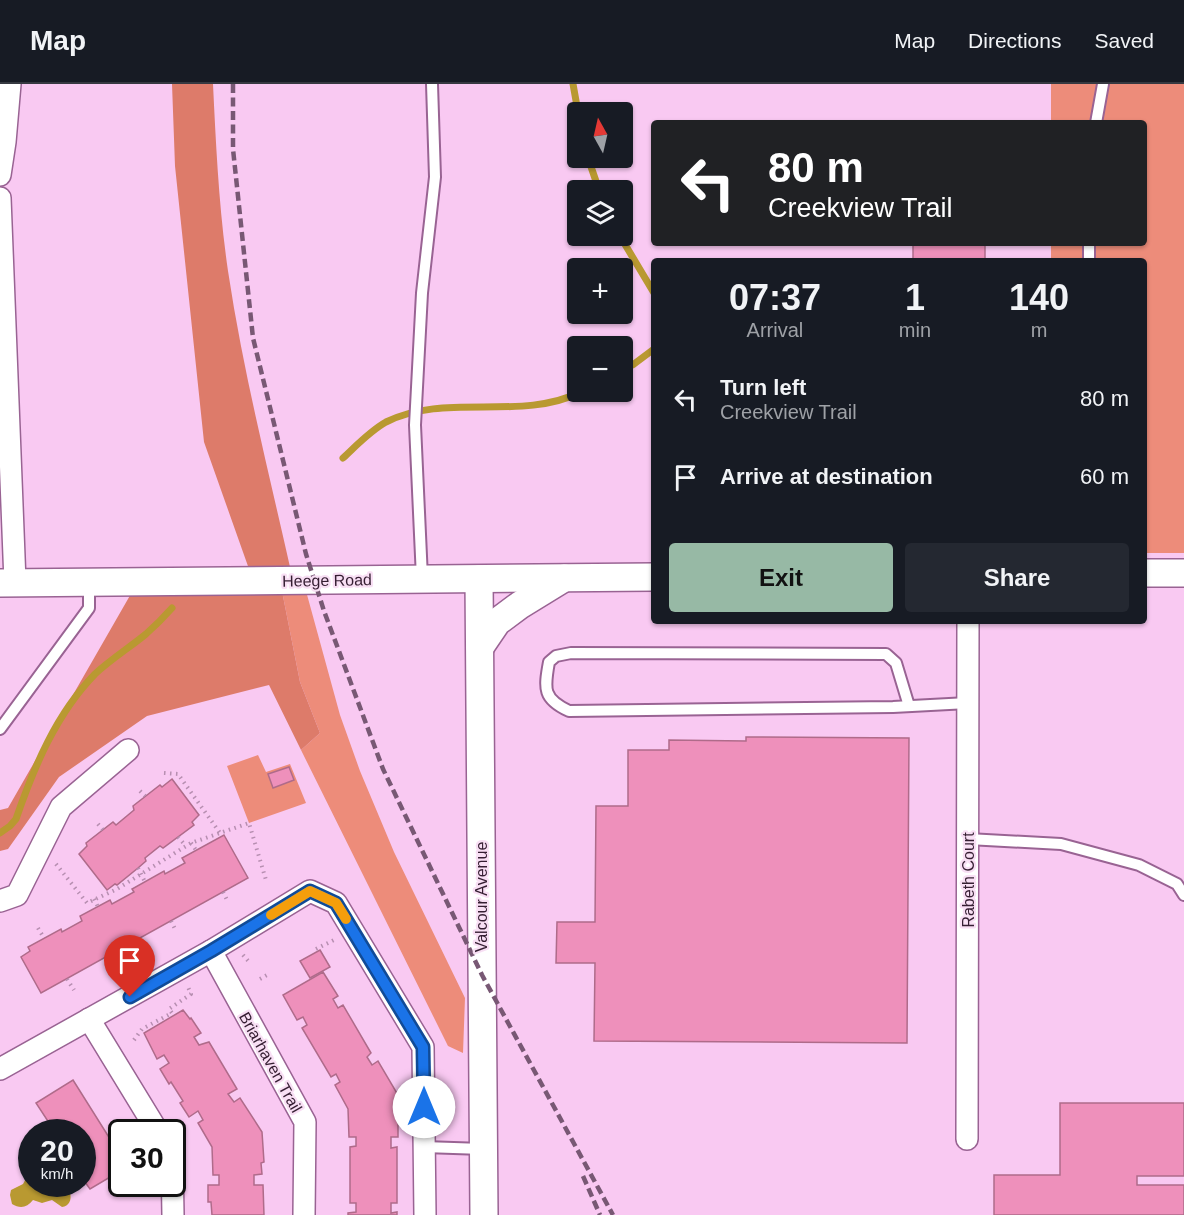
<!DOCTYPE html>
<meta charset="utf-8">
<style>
:root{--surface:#171b24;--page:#242831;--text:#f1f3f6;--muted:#9ea1a6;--line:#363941;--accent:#97b9a5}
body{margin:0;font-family:Helvetica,sans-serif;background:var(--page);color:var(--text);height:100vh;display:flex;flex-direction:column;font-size:22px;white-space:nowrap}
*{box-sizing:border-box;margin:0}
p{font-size:20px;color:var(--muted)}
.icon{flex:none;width:33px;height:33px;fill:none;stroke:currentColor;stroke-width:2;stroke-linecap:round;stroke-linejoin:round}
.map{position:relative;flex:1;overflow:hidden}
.drawer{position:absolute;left:651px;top:174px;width:496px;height:366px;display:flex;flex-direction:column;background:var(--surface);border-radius:6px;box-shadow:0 2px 4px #0004}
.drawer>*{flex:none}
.banner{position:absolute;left:651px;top:36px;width:496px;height:126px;border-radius:6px;box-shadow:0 2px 4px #0004;background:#202124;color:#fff;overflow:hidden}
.needle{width:39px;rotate:352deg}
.fabs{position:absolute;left:567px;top:18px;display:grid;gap:12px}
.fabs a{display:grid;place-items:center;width:66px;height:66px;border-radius:6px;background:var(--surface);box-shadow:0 2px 4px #0004;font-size:30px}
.speed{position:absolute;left:18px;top:1035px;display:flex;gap:12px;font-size:30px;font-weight:700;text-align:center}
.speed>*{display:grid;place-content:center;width:78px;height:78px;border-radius:50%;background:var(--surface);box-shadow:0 2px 4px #0004;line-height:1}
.speed small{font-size:15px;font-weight:400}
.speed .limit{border:3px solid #111;border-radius:9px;background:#fff;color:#111}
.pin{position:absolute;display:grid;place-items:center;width:51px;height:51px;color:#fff;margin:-62px -26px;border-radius:50% 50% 50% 0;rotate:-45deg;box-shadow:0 0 6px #0007}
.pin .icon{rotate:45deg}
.me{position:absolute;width:66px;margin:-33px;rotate:0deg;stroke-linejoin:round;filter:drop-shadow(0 0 4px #0008)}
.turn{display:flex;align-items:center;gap:21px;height:126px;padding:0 18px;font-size:27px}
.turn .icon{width:78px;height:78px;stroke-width:2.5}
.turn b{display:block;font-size:42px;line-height:51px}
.eta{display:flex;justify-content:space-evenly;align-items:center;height:102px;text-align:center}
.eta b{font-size:36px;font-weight:700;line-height:42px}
.button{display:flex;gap:12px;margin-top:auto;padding:12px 18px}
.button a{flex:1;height:69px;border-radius:6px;background:var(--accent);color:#111;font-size:24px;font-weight:700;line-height:69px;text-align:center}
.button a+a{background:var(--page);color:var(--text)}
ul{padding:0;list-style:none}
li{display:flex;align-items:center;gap:18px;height:78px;padding:0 18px}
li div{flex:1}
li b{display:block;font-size:22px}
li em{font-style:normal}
header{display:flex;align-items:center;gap:36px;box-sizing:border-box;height:84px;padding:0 30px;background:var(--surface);border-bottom:2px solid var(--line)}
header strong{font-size:28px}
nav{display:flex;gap:33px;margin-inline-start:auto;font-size:21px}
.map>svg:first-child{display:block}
.green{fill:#ed8c7a}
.forest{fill:#dd7b6a}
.water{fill:#b99931}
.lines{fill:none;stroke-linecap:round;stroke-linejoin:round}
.stream{stroke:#b99931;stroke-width:7}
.building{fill:#ee90bb;stroke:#af6b8a;stroke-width:1.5}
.service-casing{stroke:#996393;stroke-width:14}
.minor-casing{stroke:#996393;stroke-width:24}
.tertiary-casing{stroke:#996393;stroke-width:30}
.path{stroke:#b78fb1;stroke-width:4;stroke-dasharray:1.5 4.5;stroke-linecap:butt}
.service{stroke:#fff;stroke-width:10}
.minor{stroke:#fff;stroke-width:21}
.tertiary{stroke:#fff;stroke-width:27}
.rail{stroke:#785874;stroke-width:4.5;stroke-dasharray:9 4.5;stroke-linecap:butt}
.route-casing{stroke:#114b97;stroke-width:15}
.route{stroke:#1a73e8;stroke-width:10}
.slow{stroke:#f59e0b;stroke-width:10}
.labels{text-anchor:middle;stroke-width:4.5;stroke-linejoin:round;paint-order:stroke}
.street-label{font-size:16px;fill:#351e32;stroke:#f8dff4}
</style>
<header>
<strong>Map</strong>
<nav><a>Map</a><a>Directions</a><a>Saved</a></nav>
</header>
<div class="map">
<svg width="1184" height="1131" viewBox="0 0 1184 1131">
<rect width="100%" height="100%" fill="#f9c9f2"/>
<g class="green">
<polygon points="1051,0 1184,0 1184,469 1145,469 1144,177 1051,177 1051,159 1144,159 1144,39 1051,39"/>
<polygon points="282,507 306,507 340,631 360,687 394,768 465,914 463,969 448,962 301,666 320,649 300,598"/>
<polygon points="258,671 266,688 290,680 306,719 249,739 227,682"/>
</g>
<g class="forest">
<path d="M 172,0 L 213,0 C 216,62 219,125 228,187 C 243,287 268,385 290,483 L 249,485 L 204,358 L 175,82 Z"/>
<polygon points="282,507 300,598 320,649 301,666 269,601 147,632 59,693 8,765 0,767 0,726 8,724 132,508"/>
</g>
<path class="water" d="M 31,1067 L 32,1100 L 61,1100 L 61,1103 L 70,1109 C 72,1116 69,1122 62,1123 L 52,1116 L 42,1119 L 33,1116 C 27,1124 20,1125 12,1120 L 10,1111 L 11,1106 L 23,1100 L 30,1087 L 24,1078 L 25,1072 Z"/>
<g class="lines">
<g class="stream">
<polyline points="573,0 578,28"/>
<polyline points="588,74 599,106"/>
<polyline points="620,152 654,209"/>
<polyline points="622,286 634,280 654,265"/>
<path d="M 343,374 C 357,361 370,347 386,338 C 446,308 520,338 581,308"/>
<path d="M 0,749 L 10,742 L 16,735 C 34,683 56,630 95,590 C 111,575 129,564 146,550 C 155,542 164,533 172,524"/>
</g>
</g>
<g class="building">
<rect x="913" y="159" width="72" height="18"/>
<polygon points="746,653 909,654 907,959 594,957 595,879 556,879 557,838 595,838 596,722 628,722 628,666 669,666 669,656 746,657"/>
<polygon points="289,683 294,696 273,704 268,690"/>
<polygon points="172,695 199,731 192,738 194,741 163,764 160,762 145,774 146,777 138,784 117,801 115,800 107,806 79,770 87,762 86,759 113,738 116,741 134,726 133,722 160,701 162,703"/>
<polygon points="224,751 248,794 41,909 21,873 30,867 28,863 61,845 62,848 82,837 80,832 110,816 112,820 134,808 132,805 164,787 165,790 185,779 182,774"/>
<polygon points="320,866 330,883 310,894 300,877"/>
<polygon points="323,888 338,912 333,915 338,924 343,921 371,969 367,973 372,981 378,977 398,1011 398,1053 391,1053 391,1064 397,1063 397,1119 391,1119 391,1129 397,1128 397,1131 348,1131 348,1129 356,1128 356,1119 350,1119 350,1063 356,1062 356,1053 349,1053 348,1025 335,1001 340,998 336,990 331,993 302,944 307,941 303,933 297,936 283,911"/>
<polygon points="183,926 190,935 191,934 201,949 194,953 199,961 209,958 237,1005 228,1010 234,1018 240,1014 262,1048 264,1078 261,1079 262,1090 254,1091 254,1101 263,1101 264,1131 212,1131 211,1118 208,1118 208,1101 219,1101 219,1091 213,1091 212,1063 198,1039 203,1036 198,1027 189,1033 180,1019 183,1017 171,998 169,1000 160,985 169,979 164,971 157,975 144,949"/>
<polygon points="73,996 122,1074 122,1086 90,1105 82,1094 82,1048 55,1048 36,1019"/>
<polygon points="1060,1019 1184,1019 1184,1092 1137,1092 1137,1101 1184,1101 1184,1131 994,1131 994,1091 1060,1091"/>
</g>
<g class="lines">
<defs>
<g id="service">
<polyline points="1096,39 1103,0"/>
<polyline points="1089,177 1089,159"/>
<polyline points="422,494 415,341 422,209 435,93 432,0"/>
<path d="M 909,622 L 896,579 L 886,570 L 571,569 L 556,572 L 549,578 C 544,605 543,615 569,627 L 893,623 L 968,619"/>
<polyline points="0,645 89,524 89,499"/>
<polyline points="968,755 1061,760 1139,781 1177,800 1184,811"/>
<polyline points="424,1063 483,1065"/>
</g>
<g id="minor">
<polyline points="0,91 5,58 10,0"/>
<polyline points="0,114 15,498"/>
<polyline points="0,817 17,811 61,723 128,666"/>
<polyline points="211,867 305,1038 304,1131"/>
<polyline points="89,935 158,1048"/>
<polyline points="0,985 211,867 310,807 336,819 423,963 425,1131"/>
<polyline points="967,1055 968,537"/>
<polyline points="172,1073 173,1131"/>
</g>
<g id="tertiary">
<polyline points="1144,489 1184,489"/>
<polyline points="479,495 484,1131"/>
<polyline points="0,499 654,493"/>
<polyline points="480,563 497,538 520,521 564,494"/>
</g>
</defs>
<use href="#service" class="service-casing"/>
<use href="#minor" class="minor-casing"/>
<use href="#tertiary" class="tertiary-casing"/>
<g class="path">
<polyline points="164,689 178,690 220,749"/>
<polyline points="140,707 145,712"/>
<polyline points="98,740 103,746"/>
<polyline points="178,753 186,762"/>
<polyline points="191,759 196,766"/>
<polyline points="56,780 87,819 117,805 191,759 249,739 266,796"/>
<polyline points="138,784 145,798"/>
<polyline points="223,808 228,818"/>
<polyline points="94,815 98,823"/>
<polyline points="171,837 176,847"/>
<polyline points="38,844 44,854"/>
<polyline points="316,865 334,856"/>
<polyline points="119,866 125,877"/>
<polyline points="243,871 250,879"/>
<polyline points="67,895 74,906"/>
<polyline points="260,895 269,890"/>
<polyline points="134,956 142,945 172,929 169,925 191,910 188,903"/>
</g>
<use href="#service" class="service"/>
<use href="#minor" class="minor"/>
<use href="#tertiary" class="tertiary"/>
<g class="rail">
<polyline points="233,0 233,65 253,254 306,470 324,527 383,685 482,891 613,1131"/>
<polyline points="583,1092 600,1131"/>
</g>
</g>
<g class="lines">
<defs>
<polyline id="route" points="130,913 211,867 310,807 336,819 423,963 424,1023"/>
</defs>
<use href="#route" class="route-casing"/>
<use href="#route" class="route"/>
<polyline class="slow" points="271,831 310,807 336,819 346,835"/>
</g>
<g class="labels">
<g class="street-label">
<text transform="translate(327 496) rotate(-1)" y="6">Heege Road</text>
<text transform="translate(968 796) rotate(-90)" y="6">Rabeth Court</text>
<text transform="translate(481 813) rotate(-90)" y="6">Valcour Avenue</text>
<text transform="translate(271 978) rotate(61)" y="6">Briarhaven Trail</text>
</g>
</g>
</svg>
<div class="fabs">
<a><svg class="needle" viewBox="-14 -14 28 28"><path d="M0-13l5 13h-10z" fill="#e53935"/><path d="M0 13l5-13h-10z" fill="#9ea1a6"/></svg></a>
<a><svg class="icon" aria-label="layers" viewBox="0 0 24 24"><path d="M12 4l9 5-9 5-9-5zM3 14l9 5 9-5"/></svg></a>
<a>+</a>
<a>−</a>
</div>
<div class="speed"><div>20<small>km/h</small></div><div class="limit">30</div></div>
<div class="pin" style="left:130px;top:913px;background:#d93025"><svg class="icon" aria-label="arrive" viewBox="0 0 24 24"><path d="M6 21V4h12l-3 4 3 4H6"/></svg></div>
<svg class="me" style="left:424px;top:1023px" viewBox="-20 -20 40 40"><circle r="19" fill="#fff"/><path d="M0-13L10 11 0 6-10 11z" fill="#1a73e8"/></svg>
<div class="banner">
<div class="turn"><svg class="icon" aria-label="left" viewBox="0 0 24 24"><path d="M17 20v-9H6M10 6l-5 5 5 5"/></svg><div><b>80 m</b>Creekview Trail</div></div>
</div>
<section class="drawer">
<div class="eta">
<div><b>07:37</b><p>Arrival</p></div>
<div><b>1</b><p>min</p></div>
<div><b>140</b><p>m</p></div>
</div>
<ul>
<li><svg class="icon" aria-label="left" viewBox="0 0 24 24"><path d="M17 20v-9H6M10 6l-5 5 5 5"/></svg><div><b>Turn left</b><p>Creekview Trail</p></div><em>80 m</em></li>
<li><svg class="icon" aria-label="arrive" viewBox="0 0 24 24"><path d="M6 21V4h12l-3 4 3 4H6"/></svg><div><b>Arrive at destination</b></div><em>60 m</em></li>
</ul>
<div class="button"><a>Exit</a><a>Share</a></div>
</section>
</div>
